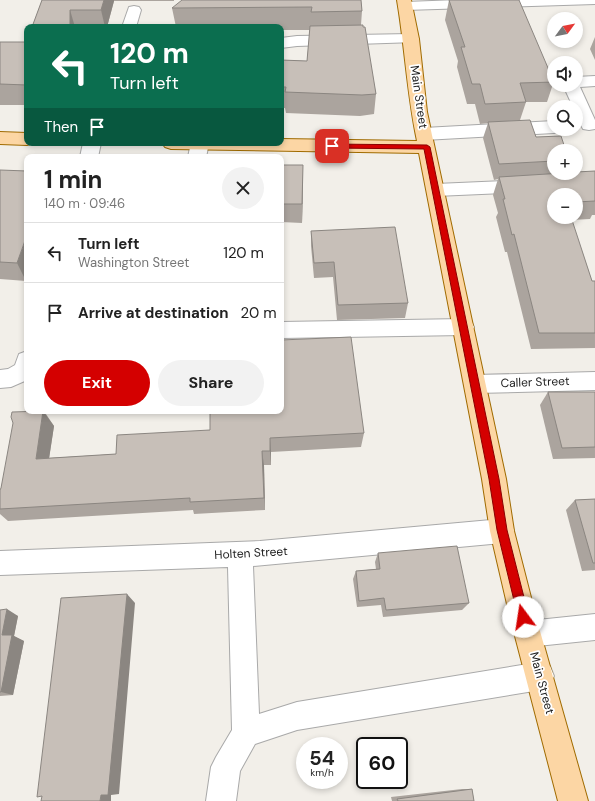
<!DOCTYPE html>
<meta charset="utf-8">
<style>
:root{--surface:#fff;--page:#f2f2f2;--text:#222;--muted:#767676;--line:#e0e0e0;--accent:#d40000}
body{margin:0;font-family:"DM Sans",sans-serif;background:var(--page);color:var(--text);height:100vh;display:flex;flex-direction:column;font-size:15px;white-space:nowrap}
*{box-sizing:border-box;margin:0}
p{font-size:13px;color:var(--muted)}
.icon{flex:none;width:22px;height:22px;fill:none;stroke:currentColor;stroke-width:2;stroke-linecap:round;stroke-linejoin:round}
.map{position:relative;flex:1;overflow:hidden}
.drawer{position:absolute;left:24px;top:154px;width:260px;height:260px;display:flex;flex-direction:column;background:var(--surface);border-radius:8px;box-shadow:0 2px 6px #0003}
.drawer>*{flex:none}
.hud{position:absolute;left:24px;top:24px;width:260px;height:122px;border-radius:8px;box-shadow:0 2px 6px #0003;background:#0b6e4f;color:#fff;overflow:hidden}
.needle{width:26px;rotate:58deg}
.buttons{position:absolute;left:547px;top:12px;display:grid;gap:8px}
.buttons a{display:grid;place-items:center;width:36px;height:36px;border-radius:50%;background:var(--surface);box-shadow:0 2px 6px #0003;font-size:20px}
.speed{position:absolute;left:296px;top:737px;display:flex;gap:8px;font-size:20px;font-weight:700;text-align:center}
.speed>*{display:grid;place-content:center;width:52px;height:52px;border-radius:50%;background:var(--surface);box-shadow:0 2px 6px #0003;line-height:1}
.speed small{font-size:10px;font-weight:400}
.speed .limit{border:2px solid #111;border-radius:6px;background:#fff;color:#111}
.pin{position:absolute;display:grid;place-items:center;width:34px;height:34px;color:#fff;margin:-17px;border-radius:8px;box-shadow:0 2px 6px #0006}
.me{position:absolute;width:44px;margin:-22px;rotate:346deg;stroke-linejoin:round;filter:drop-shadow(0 0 3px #0008)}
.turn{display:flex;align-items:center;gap:14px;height:84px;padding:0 20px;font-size:18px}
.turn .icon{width:52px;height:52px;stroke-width:2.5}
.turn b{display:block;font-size:28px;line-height:34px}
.then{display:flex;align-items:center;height:38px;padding:0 20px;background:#0003;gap:8px;font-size:15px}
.round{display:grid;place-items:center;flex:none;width:42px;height:42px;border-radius:21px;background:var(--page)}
.headline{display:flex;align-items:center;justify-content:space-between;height:68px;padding:0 20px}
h1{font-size:24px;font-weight:700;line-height:30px}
.action{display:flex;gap:8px;margin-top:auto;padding:8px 20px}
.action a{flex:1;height:46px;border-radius:24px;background:var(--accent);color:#fff;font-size:16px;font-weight:700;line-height:46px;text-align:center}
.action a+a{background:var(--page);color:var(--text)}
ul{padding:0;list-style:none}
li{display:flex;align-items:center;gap:12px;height:60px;padding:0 20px;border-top:1px solid var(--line)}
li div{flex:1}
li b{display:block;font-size:15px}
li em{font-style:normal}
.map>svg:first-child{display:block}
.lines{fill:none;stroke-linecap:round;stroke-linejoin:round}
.minor-casing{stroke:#a9a9a9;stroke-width:2}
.major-casing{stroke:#a06b00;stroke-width:2}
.minor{fill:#fff;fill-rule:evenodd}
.major{fill:#fcd6a4;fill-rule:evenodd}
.wall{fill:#aba49e;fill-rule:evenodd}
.shaded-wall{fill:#8b8681}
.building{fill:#c7bfb8;stroke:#8b8681}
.route{fill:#d40000;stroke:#8a0000}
.labels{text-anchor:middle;stroke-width:3.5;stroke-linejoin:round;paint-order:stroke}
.street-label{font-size:12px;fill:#222;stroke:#fff}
</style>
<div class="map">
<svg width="595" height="801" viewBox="0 0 595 801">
<rect width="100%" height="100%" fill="#f2efe9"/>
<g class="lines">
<defs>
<g id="minor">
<polygon points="459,0 595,0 595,4 405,10 400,9 398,6 400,3 405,2"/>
<polygon points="134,6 139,7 141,10 136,27 122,27 129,7"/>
<polygon points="411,34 416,36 419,39 416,42 297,46 281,48 281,38 297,36"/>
<path d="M 595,76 L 595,86 L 580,87 L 595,120 L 595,129 L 589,130 L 583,129 C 579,122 576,115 576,107 L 573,107 L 563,85 L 576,85 L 576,77 Z"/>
<polygon points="554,121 554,129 561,129 560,131 554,133 424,140 418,138 416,134 418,130 424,128"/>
<polygon points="83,143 101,143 98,157 80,157"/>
<polygon points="191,143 209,143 206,157 188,157"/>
<polygon points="525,180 531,182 534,186 531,190 525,192 436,196 430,194 427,190 430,186 436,184"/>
<polygon points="464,319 471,321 474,327 471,333 464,335 281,338 281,322"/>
<polygon points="27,351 27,380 11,387 0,388 0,370 8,369 15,365 19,354"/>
<polygon points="595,372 595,390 475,393 467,391 464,384 467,377 475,375"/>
<polygon points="502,519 511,523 514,531 511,539 502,543 253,566 259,714 297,702 540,662 550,666 554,676 550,686 540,690 297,730 255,744 240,771 236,801 206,801 211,767 216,757 232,730 228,567 0,575 0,551 260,541"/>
<polygon points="595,614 595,640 528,647 519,643 515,634 519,625 528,621"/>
</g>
<g id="major">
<path d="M 397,0 L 411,0 L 419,39 L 427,112 L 506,479 L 514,531 L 536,617 L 588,801 L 558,801 L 510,617 L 490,531 L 482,479 L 419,153 L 171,149 L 165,147 L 162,143 L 281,143 L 281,139 L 417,141 C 407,95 405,47 397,0 Z"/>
<polygon points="0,132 27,133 27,143 33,143 27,145 0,144"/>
</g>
</defs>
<use href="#minor" class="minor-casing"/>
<use href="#major" class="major-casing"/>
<use href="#minor" class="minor"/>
<use href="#major" class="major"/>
</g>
<g class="wall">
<polygon points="42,0 174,0 174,1 114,1 107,27 32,27"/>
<polygon points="361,0 362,11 361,25 376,94 374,114 360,116 286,113 285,108 281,108 281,60 307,61 310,30 281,30 281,27 176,27 172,8"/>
<path d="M 449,0 L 554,81 L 547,102 L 526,102 L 520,120 L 536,137 L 554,151 L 554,173 L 576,173 L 595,171 L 595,215 L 592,215 L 590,219 L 571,220 L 592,281 L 595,281 L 595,348 L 531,349 L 507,252 L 505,252 L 496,217 L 498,213 L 493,195 L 498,179 L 494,180 L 483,138 L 488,123 L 480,124 L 475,104 L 467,104 L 457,67 L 458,61 L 445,20 ZM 554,195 L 576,195 L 576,217 L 554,217 Z"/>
<polygon points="595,37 595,60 590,49"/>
<polygon points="27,41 27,105 0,105 0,42 26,42"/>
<polygon points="281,158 281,165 303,184 302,223 281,222"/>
<polygon points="0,170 26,281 0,279"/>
<polygon points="311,231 408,303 405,318 337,320 333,277 314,278 311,246"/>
<polygon points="281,340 364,433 361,447 271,452 271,465 264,465 265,510 194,514 193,510 8,521 0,514 0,490 44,411 54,426 49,458 116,454 210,430 281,411"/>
<polygon points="548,392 595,392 595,458 553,459 540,405"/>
<polygon points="595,499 595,570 582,571 566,510 575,500"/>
<polygon points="378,553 469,603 462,610 383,617 381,605 357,607 353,579 356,571 376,569 375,562"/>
<polygon points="0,610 18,616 14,636 24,641 13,695 0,696"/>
<polygon points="462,789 472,789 474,801 392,801 391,797"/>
</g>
<g class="shaded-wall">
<polygon points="104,0 114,0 114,1 107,27 105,27 101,10"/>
<polygon points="70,10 75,27 70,27"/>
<polygon points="303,165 303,184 302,223 302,204"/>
<polygon points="27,235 27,279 26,281 17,263"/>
<polygon points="43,411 54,426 47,472 36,459"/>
<polygon points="270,438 271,452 271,465 270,451"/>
<polygon points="262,451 264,465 265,510 264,498"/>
<polygon points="127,594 135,603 119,794 111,795 111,801 100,801"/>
<polygon points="7,609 18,616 14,636 24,641 13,695 1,692 2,635"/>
</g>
<g class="building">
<polygon points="42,0 104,0 101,10 70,10 70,27 32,27"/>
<polygon points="182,0 361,0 362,11 311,12 312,7 172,8"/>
<polygon points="449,0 519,0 554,82 520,83 526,102 485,104 480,84 472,84 461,47 465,47"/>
<polygon points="363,25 363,27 365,27 376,94 362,95 285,92 286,87 281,87 281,60 307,61 310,26"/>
<polygon points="27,41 27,85 0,84 0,42 26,42"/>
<polygon points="530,120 536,137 561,136 566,151 554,151 554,161 499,164 488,122"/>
<polygon points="281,165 303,165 302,204 281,204"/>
<polygon points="0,170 27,171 27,235 17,263 0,262"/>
<polygon points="595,171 595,201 576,202 576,195 554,195 554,217 571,217 592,281 595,281 595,333 539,333 514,234 512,235 503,199 505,199 499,177 563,173 576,173 576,172"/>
<polygon points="395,227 408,303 338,305 334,262 314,263 311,231"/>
<polygon points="351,337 364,433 270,438 270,451 262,451 264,498 190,502 190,498 0,509 0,490 1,488 13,423 11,417 12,412 43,411 36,459 116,454 117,435 210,430 210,411 281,411 281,340"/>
<polygon points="548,392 595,392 595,447 562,448"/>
<polygon points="595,499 595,563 593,563 575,500"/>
<polygon points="457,546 469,603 386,610 384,598 359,601 356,571 380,569 378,553"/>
<polygon points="127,594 108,795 101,795 100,801 41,801 42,796 37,797 61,598"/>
<polygon points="7,609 2,635 12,635 1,692 0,692 0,610"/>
<polygon points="472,789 474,801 398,801 397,799"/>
</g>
<polygon class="route" points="329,144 427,145 430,147 499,479 507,530 529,617 527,620 523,622 519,620 518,617 497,530 489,479 424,149 332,148 329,148"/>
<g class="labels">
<g class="street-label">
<text transform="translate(419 97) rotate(82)" y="4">Main Street</text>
<text transform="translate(535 382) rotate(-2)" y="4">Caller Street</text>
<text transform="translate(251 553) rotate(-3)" y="4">Holten Street</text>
<text transform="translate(542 683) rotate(75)" y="4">Main Street</text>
</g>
</g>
</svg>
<div class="buttons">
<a><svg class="needle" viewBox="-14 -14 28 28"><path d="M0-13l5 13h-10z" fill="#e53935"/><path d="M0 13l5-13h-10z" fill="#767676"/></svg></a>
<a><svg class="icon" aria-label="sound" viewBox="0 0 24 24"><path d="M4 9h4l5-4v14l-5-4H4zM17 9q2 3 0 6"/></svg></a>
<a><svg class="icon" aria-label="search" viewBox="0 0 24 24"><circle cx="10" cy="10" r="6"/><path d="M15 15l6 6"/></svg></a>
<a>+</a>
<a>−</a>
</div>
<div class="speed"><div>54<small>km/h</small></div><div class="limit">60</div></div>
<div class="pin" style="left:332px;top:146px;background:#d93025"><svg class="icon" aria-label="arrive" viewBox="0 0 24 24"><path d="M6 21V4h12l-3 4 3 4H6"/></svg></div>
<svg class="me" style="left:523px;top:617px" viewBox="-20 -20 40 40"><circle r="19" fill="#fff"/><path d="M0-13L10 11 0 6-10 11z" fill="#d40000"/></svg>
<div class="hud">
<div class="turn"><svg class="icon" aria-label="left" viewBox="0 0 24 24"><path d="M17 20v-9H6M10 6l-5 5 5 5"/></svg><div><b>120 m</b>Turn left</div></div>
<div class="then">Then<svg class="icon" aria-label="arrive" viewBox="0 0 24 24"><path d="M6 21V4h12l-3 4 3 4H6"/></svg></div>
</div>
<section class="drawer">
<div class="headline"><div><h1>1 min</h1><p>140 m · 09:46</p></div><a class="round"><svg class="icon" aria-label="close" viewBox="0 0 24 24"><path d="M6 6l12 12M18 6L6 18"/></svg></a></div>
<ul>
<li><svg class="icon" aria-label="left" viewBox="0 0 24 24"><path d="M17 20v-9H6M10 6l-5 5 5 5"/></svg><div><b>Turn left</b><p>Washington Street</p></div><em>120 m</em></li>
<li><svg class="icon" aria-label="arrive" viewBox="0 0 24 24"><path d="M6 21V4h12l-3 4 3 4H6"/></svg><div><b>Arrive at destination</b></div><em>20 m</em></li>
</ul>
<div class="action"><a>Exit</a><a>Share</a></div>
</section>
</div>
